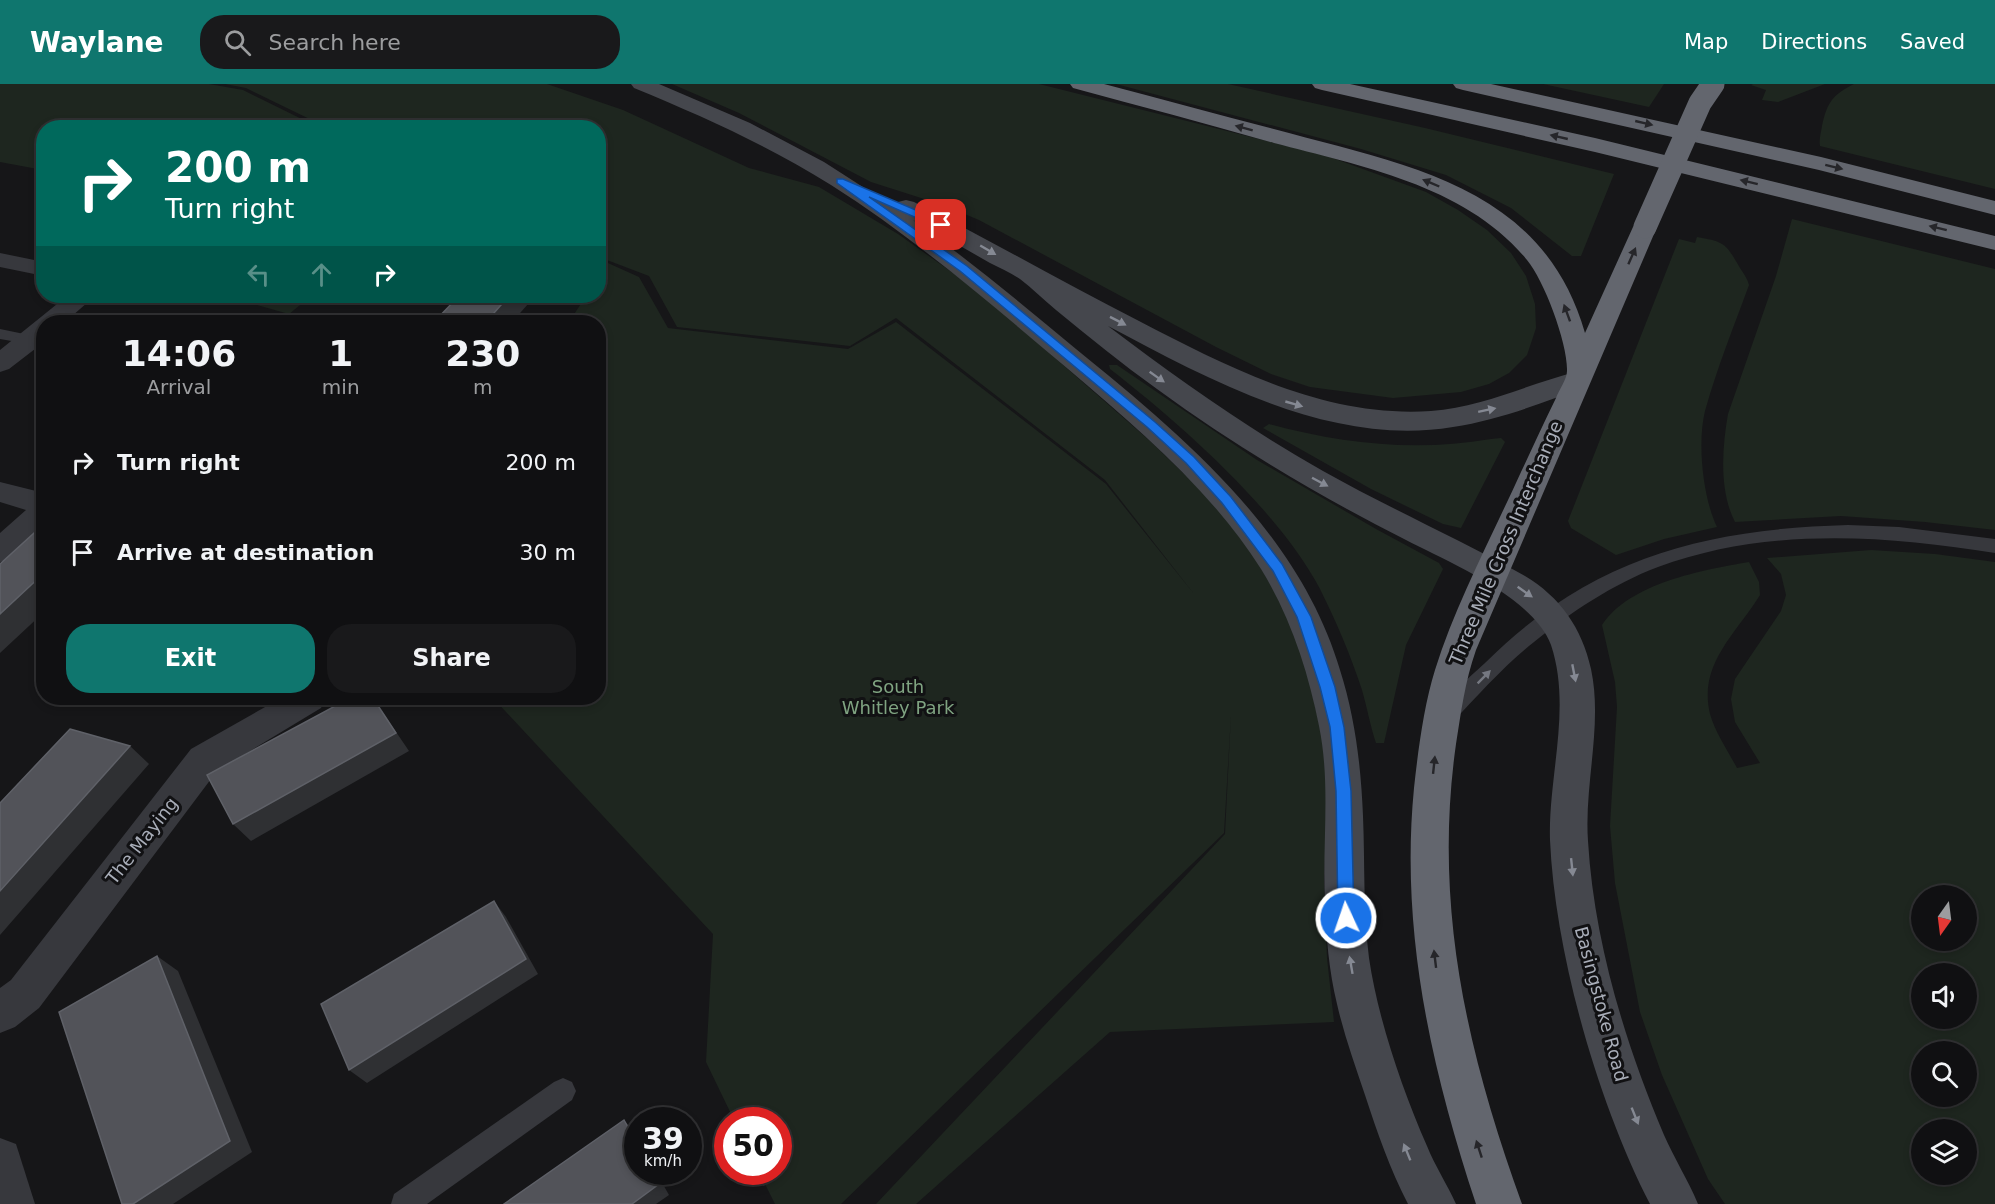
<!DOCTYPE html>
<style>
:root{--surface:#101012;--page:#19191b;--text:#f1f3f6;--muted:#9c9d9f;--line:#303032;--accent:#0f766e}
body{margin:0;font-family:"DejaVu Sans",sans-serif;background:var(--page);color:var(--text);height:100vh;display:flex;flex-direction:column;font-size:22px;white-space:nowrap}
*{box-sizing:border-box;margin:0}
p{font-size:20px;color:var(--muted)}
.icon{flex:none;width:33px;height:33px;fill:none;stroke:currentColor;stroke-width:2;stroke-linecap:round;stroke-linejoin:round}
.map{position:relative;flex:1;overflow:hidden}
.side{position:absolute;left:36px;top:231px;width:570px;height:390px;display:flex;flex-direction:column;background:var(--surface);border-radius:24px;box-shadow:0 3px 9px #0003,0 0 0 2px var(--line)}
.side>*{flex:none}
.top-card{position:absolute;left:36px;top:36px;width:570px;height:183px;border-radius:24px;box-shadow:0 3px 9px #0003,0 0 0 2px var(--line);background:#00695c;color:#fff;overflow:hidden}
.needle{width:39px;rotate:194deg}
.tools{position:absolute;left:1911px;top:801px;display:grid;gap:12px}
.tools a{display:grid;place-items:center;width:66px;height:66px;border-radius:50%;background:var(--surface);box-shadow:0 3px 9px #0003,0 0 0 2px var(--line);font-size:30px}
.speed{position:absolute;left:624px;top:1023px;display:flex;gap:12px;font-size:30px;font-weight:700;text-align:center}
.speed>*{display:grid;place-content:center;width:78px;height:78px;border-radius:50%;background:var(--surface);box-shadow:0 3px 9px #0003,0 0 0 2px var(--line);line-height:1}
.speed small{font-size:15px;font-weight:400}
.speed .limit{border:9px solid #d22;background:#fff;color:#111}
.pin{position:absolute;display:grid;place-items:center;width:51px;height:51px;color:#fff;margin:-26px;border-radius:12px;box-shadow:0 3px 9px #0006}
.me{position:absolute;width:66px;margin:-33px;rotate:357deg;stroke-linejoin:round;filter:drop-shadow(0 0 4px #0008)}
.turn{display:flex;align-items:center;gap:21px;height:126px;padding:0 30px;font-size:27px}
.turn .icon{width:78px;height:78px;stroke-width:2.5}
.turn b{display:block;font-size:42px;line-height:51px}
.lanes{display:flex;align-items:center;height:57px;padding:0 30px;background:#0003;justify-content:center;gap:30px;direction:ltr}
.lanes .off{opacity:.35}
.eta{display:flex;justify-content:space-evenly;align-items:center;height:102px;text-align:center}
.eta b{font-size:36px;font-weight:700;line-height:42px}
.action{display:flex;gap:12px;margin-top:auto;padding:12px 30px}
.action a{flex:1;height:69px;border-radius:24px;background:var(--accent);color:#fff;font-size:24px;font-weight:700;line-height:69px;text-align:center}
.action a+a{background:var(--page);color:var(--text)}
ul{padding:0;list-style:none}
li{display:flex;align-items:center;gap:18px;height:90px;padding:0 30px}
li div{flex:1}
li b{display:block;font-size:22px}
li em{font-style:normal}
header{display:flex;align-items:center;gap:36px;box-sizing:border-box;height:84px;padding:0 30px;background:var(--accent);color:#fff}
header strong{font-size:28px}
nav{display:flex;gap:33px;margin-inline-start:auto;font-size:21px}
.search{width:420px;height:54px;background:var(--page);display:flex;align-items:center;gap:15px;box-sizing:border-box;padding:0 21px;border-radius:24px;color:var(--muted);font-size:22px}
.map>svg:first-child{display:block}
.green{fill:#1e261f;fill-rule:evenodd}
.lines{fill:none;stroke-linecap:round;stroke-linejoin:round}
.lane{fill:#37383d;fill-rule:evenodd}
.street{fill:#37383d;fill-rule:evenodd}
.secondary{fill:#45474d;fill-rule:evenodd}
.highway{fill:#63666e;fill-rule:evenodd}
.highway-bridge{stroke:#63666e;stroke-width:23}
.shaded-wall{fill:#2f3033}
.building{fill:#525359;stroke:#5f6168;stroke-width:1.5}
.oneway{fill:#26262a}
.oneway2{fill:#858993}
.oneway3{fill:#757881}
.route{fill:#1a73e8;stroke:#114b97;stroke-width:1.5}
.labels{text-anchor:middle;stroke-width:6;stroke-linejoin:round;paint-order:stroke}
.street-label{font-size:18px;fill:#a8adb8;stroke:#111113}
.park-label{font-size:18px;fill:#7fa381;stroke:#111113}
</style>
<header>
<strong>Waylane</strong>
<div class="search"><svg class="icon" aria-label="search" viewBox="0 0 24 24"><circle cx="10" cy="10" r="6"/><path d="M15 15l6 6"/></svg>Search here</div>
<nav><a>Map</a><a>Directions</a><a>Saved</a></nav>
</header>
<div class="map">
<svg width="1995" height="1120" viewBox="0 0 1995 1120">
<rect width="100%" height="100%" fill="#161618"/>
<g class="green">
<polygon points="0,0 209,0 243,6 318,43 44,44 43,86 0,78"/>
<polygon points="225,0 547,0 623,26 749,84 819,103 898,150 967,199 1022,245 1150,357 1236,440 1299,551 1329,684 1324,797 1327,874 1334,938 1110,948 916,1120 876,1120 1225,750 1231,631 1224,749 841,1120 775,1120 759,1088 778,1088 778,1036 734,1036 706,978 713,850 493,614 598,614 598,238 569,238 586,212 598,212 599,175 639,193 668,244 848,265 896,238 1106,400 1194,510 1105,396 896,234 850,262 677,243 649,192 599,173 598,44 326,43 246,4"/>
<polygon points="672,0 1039,0 1327,72 1426,108 1458,126 1487,146 1511,169 1526,192 1535,220 1536,244 1527,271 1509,289 1489,300 1461,308 1393,314 1310,303 1271,290 1216,263 979,136 943,121 871,98 739,29"/>
<polygon points="1116,0 1228,0 1425,44 1614,90 1581,172 1572,172 1511,124 1446,91 1361,65"/>
<polygon points="1543,0 1664,0 1649,23"/>
<polygon points="1753,0 1825,0 1778,18 1762,16 1766,6 1751,1"/>
<path d="M 1854,0 L 1995,0 L 1995,105 L 1820,62 C 1819,54 1821,49 1822,42 C 1827,19 1832,11 1854,0 Z"/>
<path d="M 1792,135 L 1995,185 L 1995,446 L 1925,438 L 1841,432 L 1735,438 C 1719,407 1722,364 1728,330 L 1776,192 Z"/>
<path d="M 1697,153 C 1726,158 1726,160 1740,184 C 1744,190 1747,194 1749,201 C 1734,242 1717,284 1705,327 C 1697,359 1703,414 1717,443 L 1664,455 L 1616,471 L 1571,444 L 1568,437 L 1679,155 L 1695,159 Z"/>
<polygon points="261,212 311,212 289,230 257,221"/>
<path d="M 1109,281 L 1117,281 L 1257,376 L 1376,445 L 1439,479 L 1443,485 L 1406,561 L 1384,659 L 1376,659 C 1370,641 1367,623 1362,606 C 1351,572 1336,537 1320,505 C 1278,426 1181,340 1110,285 Z"/>
<path d="M 1269,340 C 1343,360 1415,368 1491,355 L 1501,354 L 1505,358 L 1461,444 L 1443,440 L 1371,405 L 1263,344 Z"/>
<path d="M 1871,466 L 1935,470 L 1995,478 L 1995,1120 L 1725,1120 L 1708,1095 L 1662,991 L 1640,928 L 1615,799 L 1610,742 L 1617,623 L 1615,598 L 1602,541 C 1630,499 1702,486 1749,478 L 1759,498 L 1760,511 C 1736,550 1698,580 1710,630 C 1715,648 1728,667 1737,684 L 1760,679 L 1735,638 L 1731,615 L 1735,595 L 1781,527 L 1786,511 L 1781,490 L 1767,474 ZM 1922,812 L 1966,812 L 1966,856 L 1922,856 ZM 1922,890 L 1966,890 L 1966,934 L 1922,934 ZM 1922,968 L 1966,968 L 1966,1012 L 1922,1012 ZM 1922,1046 L 1966,1046 L 1966,1090 L 1922,1090 Z"/>
</g>
<g class="lines">
<g class="lane">
<polygon points="0,245 34,252 37,255 29,260 0,255"/>
<path d="M 1848,441 L 1899,443 L 1995,455 L 1995,469 C 1884,451 1766,443 1658,483 C 1613,500 1571,528 1534,558 C 1504,582 1479,610 1453,638 L 1446,640 L 1439,638 L 1436,632 C 1446,612 1469,594 1485,579 C 1590,474 1704,445 1848,441 Z"/>
<polygon points="563,994 572,998 576,1007 572,1016 427,1120 391,1120 394,1110 554,998"/>
</g>
<g class="street">
<polygon points="0,169 44,178 44,192 0,183"/>
<polygon points="67,212 95,212 65,238 44,238 44,258 9,285 0,288 0,266"/>
<polygon points="0,398 44,409 44,444 11,475 0,478 0,449 26,426 0,418"/>
<polygon points="281,614 326,614 321,624 217,687 39,924 15,943 0,949 0,904 11,896 191,665"/>
<polygon points="0,1054 16,1060 35,1120 0,1120"/>
</g>
<path class="secondary" d="M 631,0 L 659,0 L 750,39 L 824,78 L 894,123 L 898,118 L 906,116 L 914,118 C 990,156 1064,199 1139,237 C 1230,284 1325,334 1431,327 C 1482,323 1526,301 1575,288 L 1585,291 L 1589,297 L 1585,303 C 1542,319 1499,336 1453,343 C 1331,363 1212,297 1108,242 C 1177,294 1248,345 1323,387 C 1389,424 1459,455 1525,492 C 1560,513 1582,544 1591,585 C 1603,641 1584,700 1588,757 C 1594,857 1625,959 1664,1051 C 1674,1074 1688,1096 1698,1120 L 1650,1120 C 1598,1019 1555,870 1550,756 C 1548,692 1572,624 1551,561 C 1534,514 1449,478 1406,456 C 1319,412 1236,363 1157,305 C 1122,280 1089,253 1056,226 C 1044,216 1032,204 1020,195 C 1011,189 1000,184 990,179 C 964,164 939,150 913,136 C 969,176 1023,221 1076,265 C 1183,352 1299,448 1340,586 C 1355,633 1361,682 1363,732 C 1365,780 1363,827 1369,874 C 1378,935 1402,1005 1427,1062 C 1435,1082 1447,1100 1456,1120 L 1408,1120 C 1390,1085 1377,1048 1365,1011 C 1355,981 1344,951 1337,920 C 1329,887 1326,852 1325,818 C 1322,760 1331,700 1319,642 C 1308,587 1291,534 1261,485 C 1212,407 1138,345 1068,285 C 992,221 916,155 831,101 C 769,62 702,32 634,4 Z"/>
<g class="highway">
<path d="M 1070,0 L 1104,0 C 1165,16 1227,33 1289,49 C 1415,83 1544,106 1585,249 L 1633,143 L 1637,138 L 1645,136 L 1653,138 L 1657,143 L 1476,566 C 1465,597 1461,628 1456,660 C 1433,822 1467,968 1522,1120 L 1476,1120 C 1431,984 1400,847 1414,704 C 1418,667 1424,621 1435,586 C 1456,519 1492,452 1521,388 C 1533,363 1544,338 1556,314 C 1559,306 1567,295 1567,287 C 1568,260 1544,196 1527,176 C 1467,102 1361,82 1274,59 C 1207,40 1140,22 1073,4 Z"/>
<polygon points="1312,0 1350,0 1595,54 1995,152 1995,166 1595,68 1322,6 1315,4"/>
<polygon points="1453,0 1491,0 1821,73 1995,117 1995,131 1819,86 1463,6 1456,4"/>
</g>
<polyline class="highway-bridge" points="1645,143 1700,19 1713,0"/>
</g>
<g class="shaded-wall">
<polygon points="509,212 526,212 529,219 512,238 486,238"/>
<polygon points="44,489 44,528 0,569 0,530"/>
<polygon points="120,614 131,614 124,617"/>
<polygon points="373,614 409,667 251,757 233,740"/>
<polygon points="130,662 149,680 0,851 0,807"/>
<polygon points="494,817 506,833 538,890 367,999 349,986"/>
<polygon points="157,872 178,887 252,1068 173,1120 133,1120"/>
<polygon points="624,1036 634,1048 638,1054 638,1061"/>
<polygon points="652,1088 656,1088 669,1111 656,1120 632,1120"/>
</g>
<g class="building">
<polygon points="459,212 509,212 486,238 434,238"/>
<polygon points="44,440 44,489 0,530 0,480"/>
<polygon points="350,614 373,614 396,649 233,740 207,691"/>
<polygon points="70,645 130,662 0,807 0,719"/>
<polygon points="494,817 526,875 349,986 321,920"/>
<polygon points="157,872 230,1057 133,1120 122,1120 59,928"/>
<polygon points="624,1036 638,1061 638,1088 652,1088 659,1100 632,1120 504,1120"/>
</g>
<defs><path id="oneway-solid" d="M-6-.8H1V-3.2L6.5 0L1 3.2V.8H-6Z" transform="scale(1.5)"/></defs>
<g class="oneway">
<use href="#oneway-solid" transform="translate(1644 39) rotate(13)"/>
<use href="#oneway-solid" transform="translate(1244 44) rotate(-165)"/>
<use href="#oneway-solid" transform="translate(1559 53) rotate(-167)"/>
<use href="#oneway-solid" transform="translate(1834 83) rotate(14)"/>
<use href="#oneway-solid" transform="translate(1749 98) rotate(-166)"/>
<use href="#oneway-solid" transform="translate(1431 99) rotate(-157)"/>
<use href="#oneway-solid" transform="translate(1938 144) rotate(-166)"/>
<use href="#oneway-solid" transform="translate(1632 172) rotate(-66)"/>
<use href="#oneway-solid" transform="translate(1567 229) rotate(-110)"/>
<use href="#oneway-solid" transform="translate(1434 681) rotate(-84)"/>
<use href="#oneway-solid" transform="translate(1435 875) rotate(-97)"/>
<use href="#oneway-solid" transform="translate(1479 1065) rotate(-108)"/>
</g>
<g class="oneway2">
<use href="#oneway-solid" transform="translate(988 166) rotate(30)"/>
<use href="#oneway-solid" transform="translate(1118 237) rotate(27)"/>
<use href="#oneway-solid" transform="translate(1157 293) rotate(35)"/>
<use href="#oneway-solid" transform="translate(1294 320) rotate(16)"/>
<use href="#oneway-solid" transform="translate(1487 326) rotate(-12)"/>
<use href="#oneway-solid" transform="translate(1320 398) rotate(28)"/>
<use href="#oneway-solid" transform="translate(1525 508) rotate(35)"/>
<use href="#oneway-solid" transform="translate(1574 589) rotate(79)"/>
<use href="#oneway-solid" transform="translate(1572 783) rotate(84)"/>
<use href="#oneway-solid" transform="translate(1351 881) rotate(-100)"/>
<use href="#oneway-solid" transform="translate(1635 1032) rotate(68)"/>
<use href="#oneway-solid" transform="translate(1407 1068) rotate(-112)"/>
</g>
<use class="oneway3" href="#oneway-solid" transform="translate(1484 593) rotate(-45)"/>
<polygon class="route" points="837,95 843,95 944,138 944,143 937,143 869,113 967,182 1155,338 1194,373 1231,413 1282,480 1311,533 1335,603 1344,643 1351,707 1354,834 1352,839 1346,842 1340,839 1338,834 1336,707 1330,643 1320,603 1297,533 1273,487 1222,419 1186,379 1147,343 960,187 837,99"/>
<g class="labels">
<g class="street-label">
<text transform="translate(1506 459) rotate(-67)" y="6">Three Mile Cross Interchange</text>
<text transform="translate(142 757) rotate(-52)" y="6">The Maying</text>
<text transform="translate(1601 920) rotate(75)" y="6">Basingstoke Road</text>
</g>
<g class="park-label">
<text x="898" y="609">South<tspan x="898" dy="21">Whitley Park</tspan></text>
</g>
</g>
</svg>
<div class="tools">
<a><svg class="needle" viewBox="-14 -14 28 28"><path d="M0-13l5 13h-10z" fill="#e53935"/><path d="M0 13l5-13h-10z" fill="#9c9d9f"/></svg></a>
<a><svg class="icon" aria-label="sound" viewBox="0 0 24 24"><path d="M4 9h4l5-4v14l-5-4H4zM17 9q2 3 0 6"/></svg></a>
<a><svg class="icon" aria-label="search" viewBox="0 0 24 24"><circle cx="10" cy="10" r="6"/><path d="M15 15l6 6"/></svg></a>
<a><svg class="icon" aria-label="layers" viewBox="0 0 24 24"><path d="M12 4l9 5-9 5-9-5zM3 14l9 5 9-5"/></svg></a>
</div>
<div class="speed"><div>39<small>km/h</small></div><div class="limit">50</div></div>
<div class="pin" style="left:941px;top:141px;background:#d93025"><svg class="icon" aria-label="arrive" viewBox="0 0 24 24"><path d="M6 21V4h12l-3 4 3 4H6"/></svg></div>
<svg class="me" style="left:1346px;top:834px" viewBox="-20 -20 40 40"><circle r="17" fill="#1a73e8" stroke="#fff" stroke-width="3"/><path d="M0-11L8 9 0 5-8 9z" fill="#fff"/></svg>
<div class="top-card">
<div class="turn"><svg class="icon" aria-label="right" viewBox="0 0 24 24"><path d="M7 20v-9h11M14 6l5 5-5 5"/></svg><div><b>200 m</b>Turn right</div></div>
<div class="lanes"><svg class="icon off" aria-label="left" viewBox="0 0 24 24"><path d="M17 20v-9H6M10 6l-5 5 5 5"/></svg><svg class="icon off" aria-label="ahead" viewBox="0 0 24 24"><path d="M12 20V5M6 11l6-6 6 6"/></svg><svg class="icon" aria-label="right" viewBox="0 0 24 24"><path d="M7 20v-9h11M14 6l5 5-5 5"/></svg></div>
</div>
<section class="side">
<div class="eta">
<div><b>14:06</b><p>Arrival</p></div>
<div><b>1</b><p>min</p></div>
<div><b>230</b><p>m</p></div>
</div>
<ul>
<li><svg class="icon" aria-label="right" viewBox="0 0 24 24"><path d="M7 20v-9h11M14 6l5 5-5 5"/></svg><div><b>Turn right</b></div><em>200 m</em></li>
<li><svg class="icon" aria-label="arrive" viewBox="0 0 24 24"><path d="M6 21V4h12l-3 4 3 4H6"/></svg><div><b>Arrive at destination</b></div><em>30 m</em></li>
</ul>
<div class="action"><a>Exit</a><a>Share</a></div>
</section>
</div>
